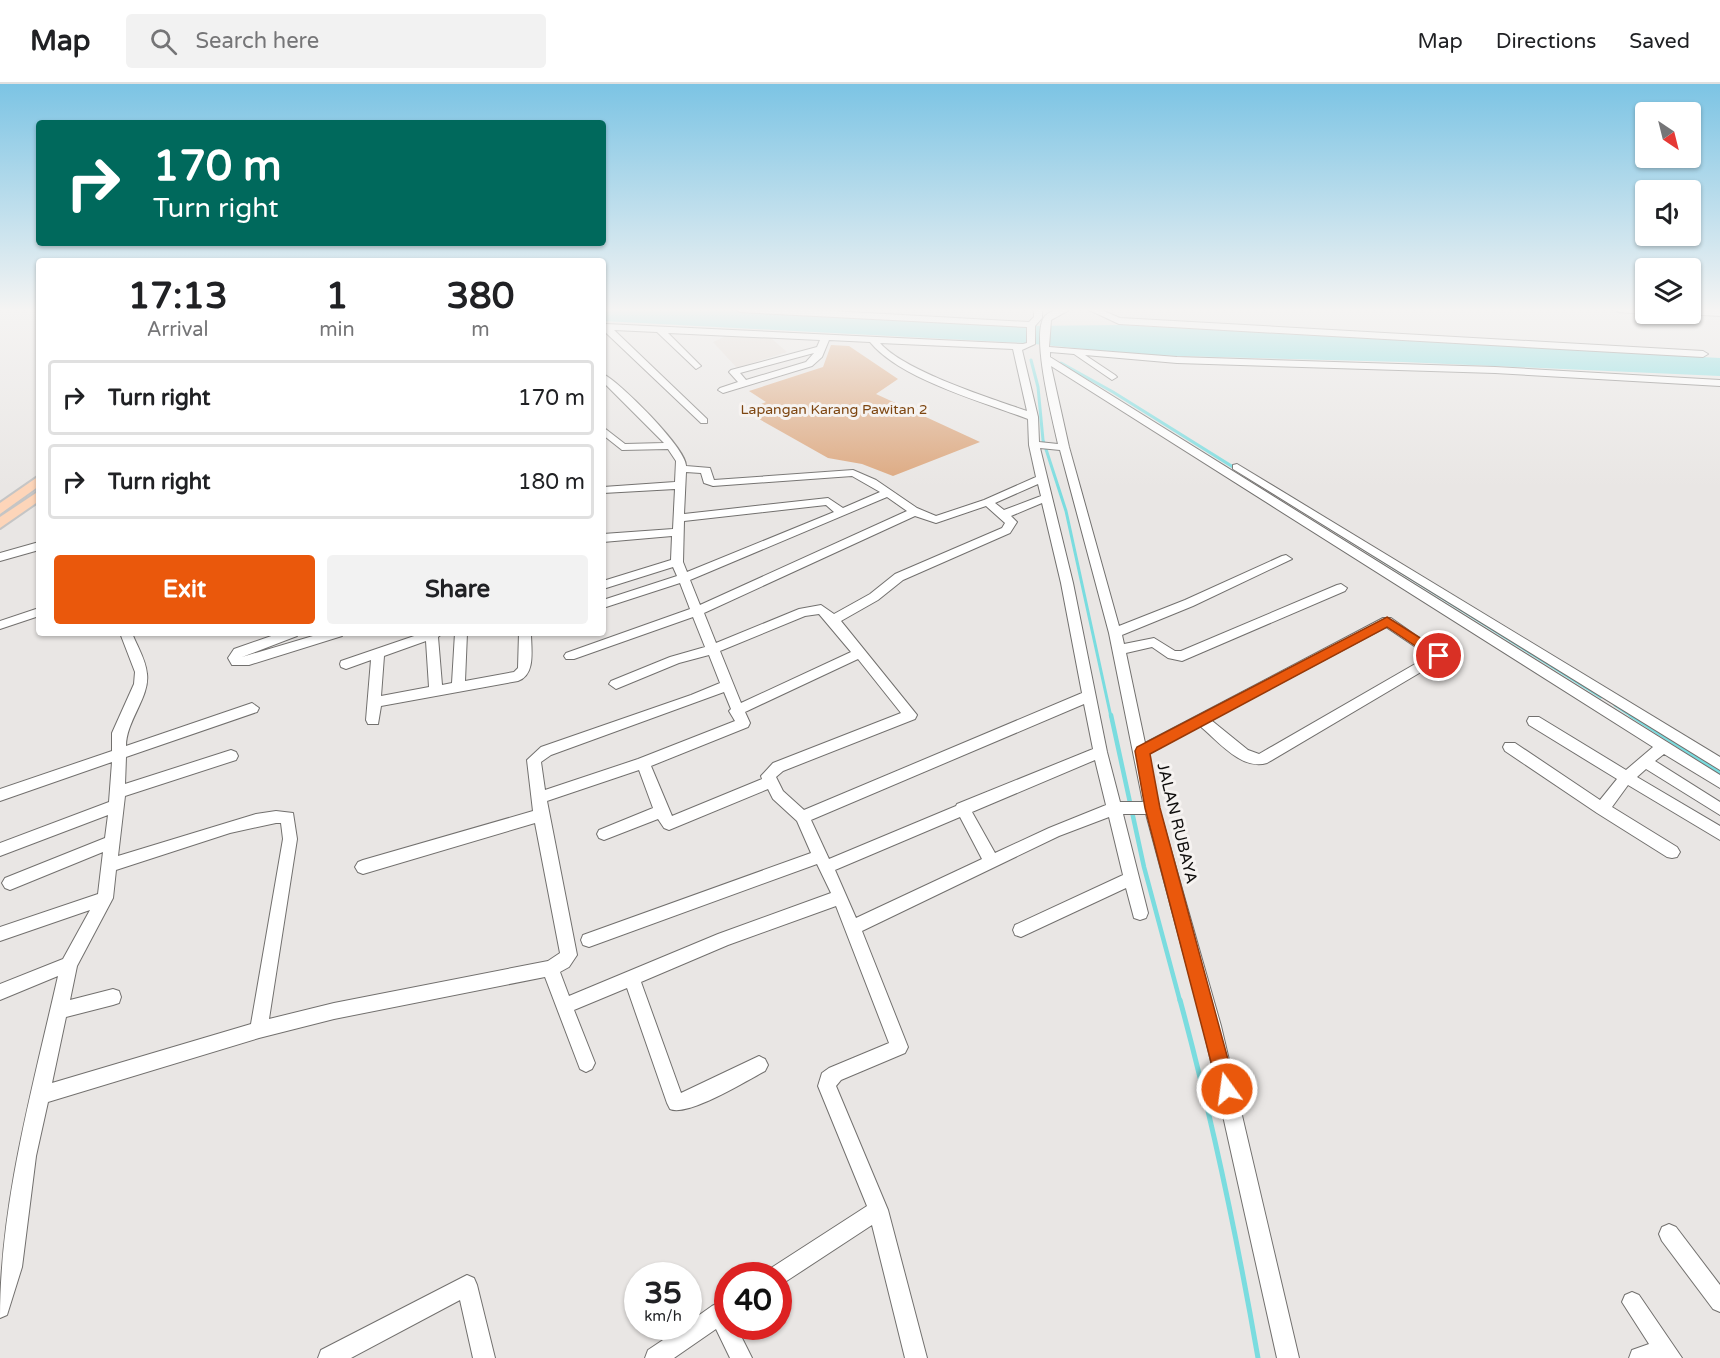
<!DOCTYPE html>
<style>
:root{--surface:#fff;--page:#f2f2f2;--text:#202124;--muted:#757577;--line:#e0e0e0;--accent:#ea580c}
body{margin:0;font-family:"Varela Round",sans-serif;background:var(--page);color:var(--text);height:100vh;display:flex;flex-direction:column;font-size:22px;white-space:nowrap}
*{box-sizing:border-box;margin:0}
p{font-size:20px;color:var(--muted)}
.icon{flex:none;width:33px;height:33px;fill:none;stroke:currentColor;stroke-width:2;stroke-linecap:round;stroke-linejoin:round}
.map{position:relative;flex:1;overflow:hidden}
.sheet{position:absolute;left:36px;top:174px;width:570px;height:378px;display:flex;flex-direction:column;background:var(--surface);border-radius:6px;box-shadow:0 2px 4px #0004}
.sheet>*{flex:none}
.top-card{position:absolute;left:36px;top:36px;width:570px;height:126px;border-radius:6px;box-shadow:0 2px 4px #0004;background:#00695c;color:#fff;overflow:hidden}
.needle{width:39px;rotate:145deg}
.tools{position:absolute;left:1635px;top:18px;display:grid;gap:12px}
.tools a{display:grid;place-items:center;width:66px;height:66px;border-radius:6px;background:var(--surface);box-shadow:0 2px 4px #0004;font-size:30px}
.speed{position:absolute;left:624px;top:1178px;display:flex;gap:12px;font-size:30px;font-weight:700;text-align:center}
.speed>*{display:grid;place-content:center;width:78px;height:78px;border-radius:50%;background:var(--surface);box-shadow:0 2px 4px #0004;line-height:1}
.speed small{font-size:15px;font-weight:400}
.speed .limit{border:9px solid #d22;background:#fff;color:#111}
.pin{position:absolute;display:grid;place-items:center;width:51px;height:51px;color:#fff;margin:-26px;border:3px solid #fff;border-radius:50%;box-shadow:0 2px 6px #0007}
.me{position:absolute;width:66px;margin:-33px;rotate:346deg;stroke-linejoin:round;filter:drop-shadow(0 0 4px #0008)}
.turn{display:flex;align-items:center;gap:21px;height:126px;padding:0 18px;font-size:27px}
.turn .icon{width:78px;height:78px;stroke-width:2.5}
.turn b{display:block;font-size:42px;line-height:51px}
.eta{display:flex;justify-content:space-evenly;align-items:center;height:102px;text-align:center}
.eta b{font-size:36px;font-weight:700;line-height:42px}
.cta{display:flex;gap:12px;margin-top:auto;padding:12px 18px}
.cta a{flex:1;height:69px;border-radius:6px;background:var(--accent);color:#fff;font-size:24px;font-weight:700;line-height:69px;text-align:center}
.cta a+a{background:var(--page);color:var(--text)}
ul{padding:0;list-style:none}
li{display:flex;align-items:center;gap:18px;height:75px;margin:0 12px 9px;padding:0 6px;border:3px solid var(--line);border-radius:6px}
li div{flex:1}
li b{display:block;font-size:22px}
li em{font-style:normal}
header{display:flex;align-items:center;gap:36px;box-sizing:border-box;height:84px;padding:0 30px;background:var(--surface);border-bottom:2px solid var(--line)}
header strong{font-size:28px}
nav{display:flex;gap:33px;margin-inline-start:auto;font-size:21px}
.search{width:420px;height:54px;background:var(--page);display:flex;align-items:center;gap:15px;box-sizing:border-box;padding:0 21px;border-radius:6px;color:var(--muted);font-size:22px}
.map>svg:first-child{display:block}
.built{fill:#e2d8d1}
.green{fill:#dca77e}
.water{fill:#7adcdf}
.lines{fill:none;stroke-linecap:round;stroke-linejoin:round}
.stream-far2{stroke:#7adcdf;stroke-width:3}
.stream-far1{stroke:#7adcdf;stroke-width:4.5}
.stream{stroke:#7adcdf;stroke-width:5}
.minor-casing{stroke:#72706e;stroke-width:2}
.major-casing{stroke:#c5c5c5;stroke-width:4}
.minor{fill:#fff;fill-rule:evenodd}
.major{fill:#fdd5b9;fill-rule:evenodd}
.route{fill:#ea580c;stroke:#983908;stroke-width:1.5}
.labels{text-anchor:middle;stroke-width:6;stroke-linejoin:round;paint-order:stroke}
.far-park-label{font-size:14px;fill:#7d4611;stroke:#f6f3f1}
.street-label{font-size:16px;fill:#0f0e0d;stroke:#f6f3f1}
</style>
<header>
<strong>Map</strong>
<div class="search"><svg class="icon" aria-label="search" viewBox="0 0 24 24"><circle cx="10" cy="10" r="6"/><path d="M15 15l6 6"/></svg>Search here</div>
<nav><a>Map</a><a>Directions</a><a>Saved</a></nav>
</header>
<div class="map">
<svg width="1720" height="1274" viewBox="0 0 1720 1274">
<rect width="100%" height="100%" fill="#e9e6e4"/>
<polygon class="built" points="726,252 771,254 787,268 737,284 713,258"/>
<polygon class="green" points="831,261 849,262 898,295 876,310 980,358 893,392 862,380 828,374 745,327 766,318 749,307 823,283"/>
<polygon class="water" points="710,225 1021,242 1121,241 1720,274 1720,292 1403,278 1143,271 1025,259 603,237 603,226"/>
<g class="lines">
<g class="stream-far2">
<polyline points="1031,276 1038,303 1043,356 1066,427 1111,633"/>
<polyline points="1061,279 1113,308 1601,613"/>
<polyline points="1615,621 1633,633"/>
</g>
<g class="stream-far1">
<polyline points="1111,631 1144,783 1180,917"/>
<polyline points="1631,631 1720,688"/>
</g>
<path class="stream" d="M 1180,916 C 1212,1034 1237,1153 1258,1274"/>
<defs>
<g id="minor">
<path d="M 736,225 L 796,225 L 1029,238 L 1034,233 L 1034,225 L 1042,225 L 1042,234 L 1035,242 L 1035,260 L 1022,266 L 1038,333 L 1039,358 L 1058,360 C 1053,337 1030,249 1045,232 C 1052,225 1061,225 1071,225 L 1051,236 L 1049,263 L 1177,273 L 1495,283 L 1720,296 L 1720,302 L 1495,289 L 1177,279 L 1085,271 L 1115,291 L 1117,293 L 1112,296 L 1074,270 L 1050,268 L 1050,273 L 1720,691 L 1720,704 L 1664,670 L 1655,677 L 1720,718 L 1720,731 L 1646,685 L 1637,693 L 1720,742 L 1720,756 L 1628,701 L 1612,723 L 1677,763 L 1680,768 L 1677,773 L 1672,774 L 1667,773 L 1597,729 L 1505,667 L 1503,663 L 1505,659 L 1515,659 L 1600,716 L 1617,695 L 1529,641 L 1527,637 L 1529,633 L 1539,633 L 1626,686 L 1653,663 L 1051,282 L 1069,363 L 1119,542 L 1185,516 L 1282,472 L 1286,471 L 1292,475 L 1193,522 L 1122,551 L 1124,560 L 1154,554 L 1175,567 L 1181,567 L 1337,501 L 1341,500 L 1347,504 L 1345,507 L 1182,577 L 1168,574 L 1152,563 L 1126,569 L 1145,659 L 1383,534 L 1391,534 L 1445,572 L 1443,575 L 1267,679 C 1242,687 1218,657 1200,642 L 1148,670 L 1159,724 L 1221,942 L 1299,1274 L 1277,1274 L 1203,942 L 1146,730 L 1123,730 L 1148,829 L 1146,834 L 1140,836 L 1134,834 L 1126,804 L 1021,853 L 1015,851 L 1013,846 L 1015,841 L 1123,791 L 1109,733 L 1059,752 L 862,847 L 908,963 L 905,969 L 841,996 L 836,1002 L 888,1126 L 927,1274 L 905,1274 L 872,1141 L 785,1198 L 778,1201 L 778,1191 L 768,1191 L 771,1184 L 867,1122 L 818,1002 L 822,989 L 829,984 L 889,959 L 836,822 L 728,861 L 641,898 L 681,1009 L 759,972 L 765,975 L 768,981 L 765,987 C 746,997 688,1033 670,1025 L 667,1019 L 627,904 L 574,926 L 595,979 L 592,985 L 586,988 L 580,985 L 545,893 L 334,935 L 259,954 L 48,1018 L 36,1072 L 22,1183 L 7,1231 L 0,1234 C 0,1119 33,1003 58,892 L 0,916 L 0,900 L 63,875 L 90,826 L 0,857 L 0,843 L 98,810 L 103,768 L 10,806 L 5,804 L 2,799 L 5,794 L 105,754 L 108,731 L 0,772 L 0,759 L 109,718 L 112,678 L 0,717 L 0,705 L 112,667 L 112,649 L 134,600 L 135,588 L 120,549 L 132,549 C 137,562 146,576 147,590 C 150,613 126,637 126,662 L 252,619 L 259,624 L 257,628 L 126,673 L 125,700 L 231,666 L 236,668 L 238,672 L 236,676 L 125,712 L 118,772 L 256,730 L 276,727 L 293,729 L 297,755 L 269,935 L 334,919 L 548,877 L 560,869 L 535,739 L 363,790 L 358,788 L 355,783 L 358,778 L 363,776 L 533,727 L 527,676 L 541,663 L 691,611 L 720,599 L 709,571 L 679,579 L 616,605 L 609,600 L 611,597 L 670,573 L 705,563 L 693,533 L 574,575 L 566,575 L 564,572 L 566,569 L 690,525 L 680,499 L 603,524 L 603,516 L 677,492 L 673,483 L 603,505 L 603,497 L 671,476 L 672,452 L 603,458 L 603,450 L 673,445 L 675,405 L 603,409 L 603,403 L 675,398 L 676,377 L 668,365 L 622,366 L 603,351 L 603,343 L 625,360 L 664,359 L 603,298 L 603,290 C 619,297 687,365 686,382 L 710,384 L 714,396 L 853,386 L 876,396 L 917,424 L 936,432 L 984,416 L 1036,393 L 1029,361 L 1028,335 C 983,318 900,295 870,258 L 829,256 L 822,273 L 812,282 L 723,309 L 718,306 L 720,304 L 738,298 L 729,288 L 731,286 L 817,263 L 820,256 L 668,249 L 701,282 L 696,285 L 657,248 L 614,246 L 707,335 L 707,339 L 701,339 L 603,246 L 603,240 L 606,240 L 1023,260 L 1027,259 L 1027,243 L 740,228 ZM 880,259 L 1013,265 L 1027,327 C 990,314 904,287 880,259 ZM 814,269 L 806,278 L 746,296 L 740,289 ZM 1040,364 L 1060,366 L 1109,549 L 1143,718 L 1120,718 L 1107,668 L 1073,499 ZM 686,388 L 701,389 L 704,399 L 713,402 L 852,392 L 880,408 L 843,424 L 828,414 L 684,430 ZM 1038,400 L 1041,412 L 1004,426 L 995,419 ZM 887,413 L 907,427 L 700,521 L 690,496 ZM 1042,419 L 1061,499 L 1082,609 L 804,726 L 783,707 L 776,693 L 783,687 L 915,635 L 917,631 L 841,537 L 878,516 L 903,496 L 1010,449 L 1017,438 L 1011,432 ZM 826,421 L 834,428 L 687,488 L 683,478 L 684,437 ZM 986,422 L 1005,439 L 1002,444 L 895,490 L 870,510 L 834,530 L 821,521 L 799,525 L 716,559 L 704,529 L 915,432 L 936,439 ZM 819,530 L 851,568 L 741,619 L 720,567 L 805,532 ZM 1386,543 L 1429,572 L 1259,670 L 1248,666 L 1211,636 ZM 858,575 L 901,629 L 773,679 L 761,692 L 762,695 L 672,732 L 651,682 L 748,643 L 750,639 L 745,628 ZM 724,608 L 731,625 L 729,627 L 735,637 L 638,675 L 545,706 L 541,678 L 551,671 ZM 1084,620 L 1093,665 L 957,720 L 956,722 L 829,775 L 811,736 ZM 1095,676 L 1106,721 L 1049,744 L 995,769 L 972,728 ZM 639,686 L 653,724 L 599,746 L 597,750 L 599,754 L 604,756 L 658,735 L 664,744 L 669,746 L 768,705 L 773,715 L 797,737 L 811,769 L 583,851 L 581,856 L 583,861 L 589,863 L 817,780 L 831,809 L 718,850 L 569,912 L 560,888 L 569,883 L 577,871 L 547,717 ZM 960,733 L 982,775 L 856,834 L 835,786 ZM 276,739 L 281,739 L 283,755 L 251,940 L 52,999 L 66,933 L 113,921 L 119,919 L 121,913 L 119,907 L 113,905 L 70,916 L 77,882 L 113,814 L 116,786 L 230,749 Z"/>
<polygon points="1087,225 1099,225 1120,234 1703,267 1708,270 1703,273 1119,240"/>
<polygon points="1614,225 1646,225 1646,230 1618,228"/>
<polygon points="1690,225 1720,226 1720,232 1687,230 1690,230"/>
<polygon points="1237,380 1720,673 1720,686 1233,385 1233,381"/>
<polygon points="39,458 39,466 0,477 0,469"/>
<polygon points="39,524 39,532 0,545 0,537"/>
<polygon points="280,549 299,549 297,552 242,573 323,549 344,549 342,552 249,581 232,581 228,574 234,565"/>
<path d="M 423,549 L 443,549 L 438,553 L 442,601 L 452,599 L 455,549 L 467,549 L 465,597 L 514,588 L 518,584 L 519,549 L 531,549 C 531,565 536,591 518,597 L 381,622 L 378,640 L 368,640 L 366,636 L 371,576 L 346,585 L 341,583 L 340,580 L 341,577 ZM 426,557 L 429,603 L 381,612 L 384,572 Z"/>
<polygon points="1669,1140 1676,1143 1720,1201 1720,1228 1713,1225 1662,1157 1659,1150 1662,1143"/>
<polygon points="467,1191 474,1194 477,1201 495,1274 473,1274 460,1216 351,1274 318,1274 321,1266"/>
<polygon points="1632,1208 1639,1211 1682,1274 1629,1274 1632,1266 1649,1260 1622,1218 1625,1211"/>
<polygon points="728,1214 728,1242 736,1242 752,1274 730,1274 716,1245 674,1274 645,1274 648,1266 684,1242 688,1242 688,1239 712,1222"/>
</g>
<g id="major">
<polygon points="39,392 39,402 0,430 0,419"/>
<polygon points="39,407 39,417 0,444 0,433"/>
</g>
</defs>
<use href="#minor" class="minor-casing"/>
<use href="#major" class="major-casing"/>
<use href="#minor" class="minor"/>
<use href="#major" class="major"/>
</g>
<linearGradient id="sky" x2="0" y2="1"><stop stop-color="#7cc4e4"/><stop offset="0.56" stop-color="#f5f4f3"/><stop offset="1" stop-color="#f5f4f3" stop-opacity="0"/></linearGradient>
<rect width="1720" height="404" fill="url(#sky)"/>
<polygon class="route" points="1387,533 1444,569 1444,575 1435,575 1387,543 1150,670 1160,724 1236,1005 1234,1011 1227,1014 1221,1011 1218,1005 1145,724 1135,667 1137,663"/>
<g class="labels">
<g class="far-park-label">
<text x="834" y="330">Lapangan Karang Pawitan 2</text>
</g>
<g class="street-label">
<text transform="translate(1178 739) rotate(76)" y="6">JALAN RUBAYA</text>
</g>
</g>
</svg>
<div class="tools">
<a><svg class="needle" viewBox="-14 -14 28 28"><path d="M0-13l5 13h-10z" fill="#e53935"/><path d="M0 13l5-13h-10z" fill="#757577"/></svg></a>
<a><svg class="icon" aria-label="sound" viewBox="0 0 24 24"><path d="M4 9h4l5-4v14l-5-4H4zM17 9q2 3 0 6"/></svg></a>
<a><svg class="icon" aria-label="layers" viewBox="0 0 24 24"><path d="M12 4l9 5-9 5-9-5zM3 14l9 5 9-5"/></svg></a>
</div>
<div class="speed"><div>35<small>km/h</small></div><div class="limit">40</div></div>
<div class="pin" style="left:1439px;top:572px;background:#d93025"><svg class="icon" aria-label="arrive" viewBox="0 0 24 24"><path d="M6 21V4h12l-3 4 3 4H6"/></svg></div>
<svg class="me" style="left:1227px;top:1005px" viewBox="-20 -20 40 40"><circle r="17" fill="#ea580c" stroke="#fff" stroke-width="3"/><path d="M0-11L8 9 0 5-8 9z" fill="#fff"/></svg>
<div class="top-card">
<div class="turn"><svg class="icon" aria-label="right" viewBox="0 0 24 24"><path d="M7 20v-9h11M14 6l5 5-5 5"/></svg><div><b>170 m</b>Turn right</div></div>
</div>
<section class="sheet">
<div class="eta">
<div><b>17:13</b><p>Arrival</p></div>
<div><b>1</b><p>min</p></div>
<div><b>380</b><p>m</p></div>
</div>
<ul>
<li><svg class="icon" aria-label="right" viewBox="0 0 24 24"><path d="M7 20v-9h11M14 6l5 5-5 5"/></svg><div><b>Turn right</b></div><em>170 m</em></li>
<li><svg class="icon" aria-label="right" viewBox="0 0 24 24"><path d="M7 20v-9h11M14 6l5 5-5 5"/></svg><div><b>Turn right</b></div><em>180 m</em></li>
</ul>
<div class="cta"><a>Exit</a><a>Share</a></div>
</section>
</div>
